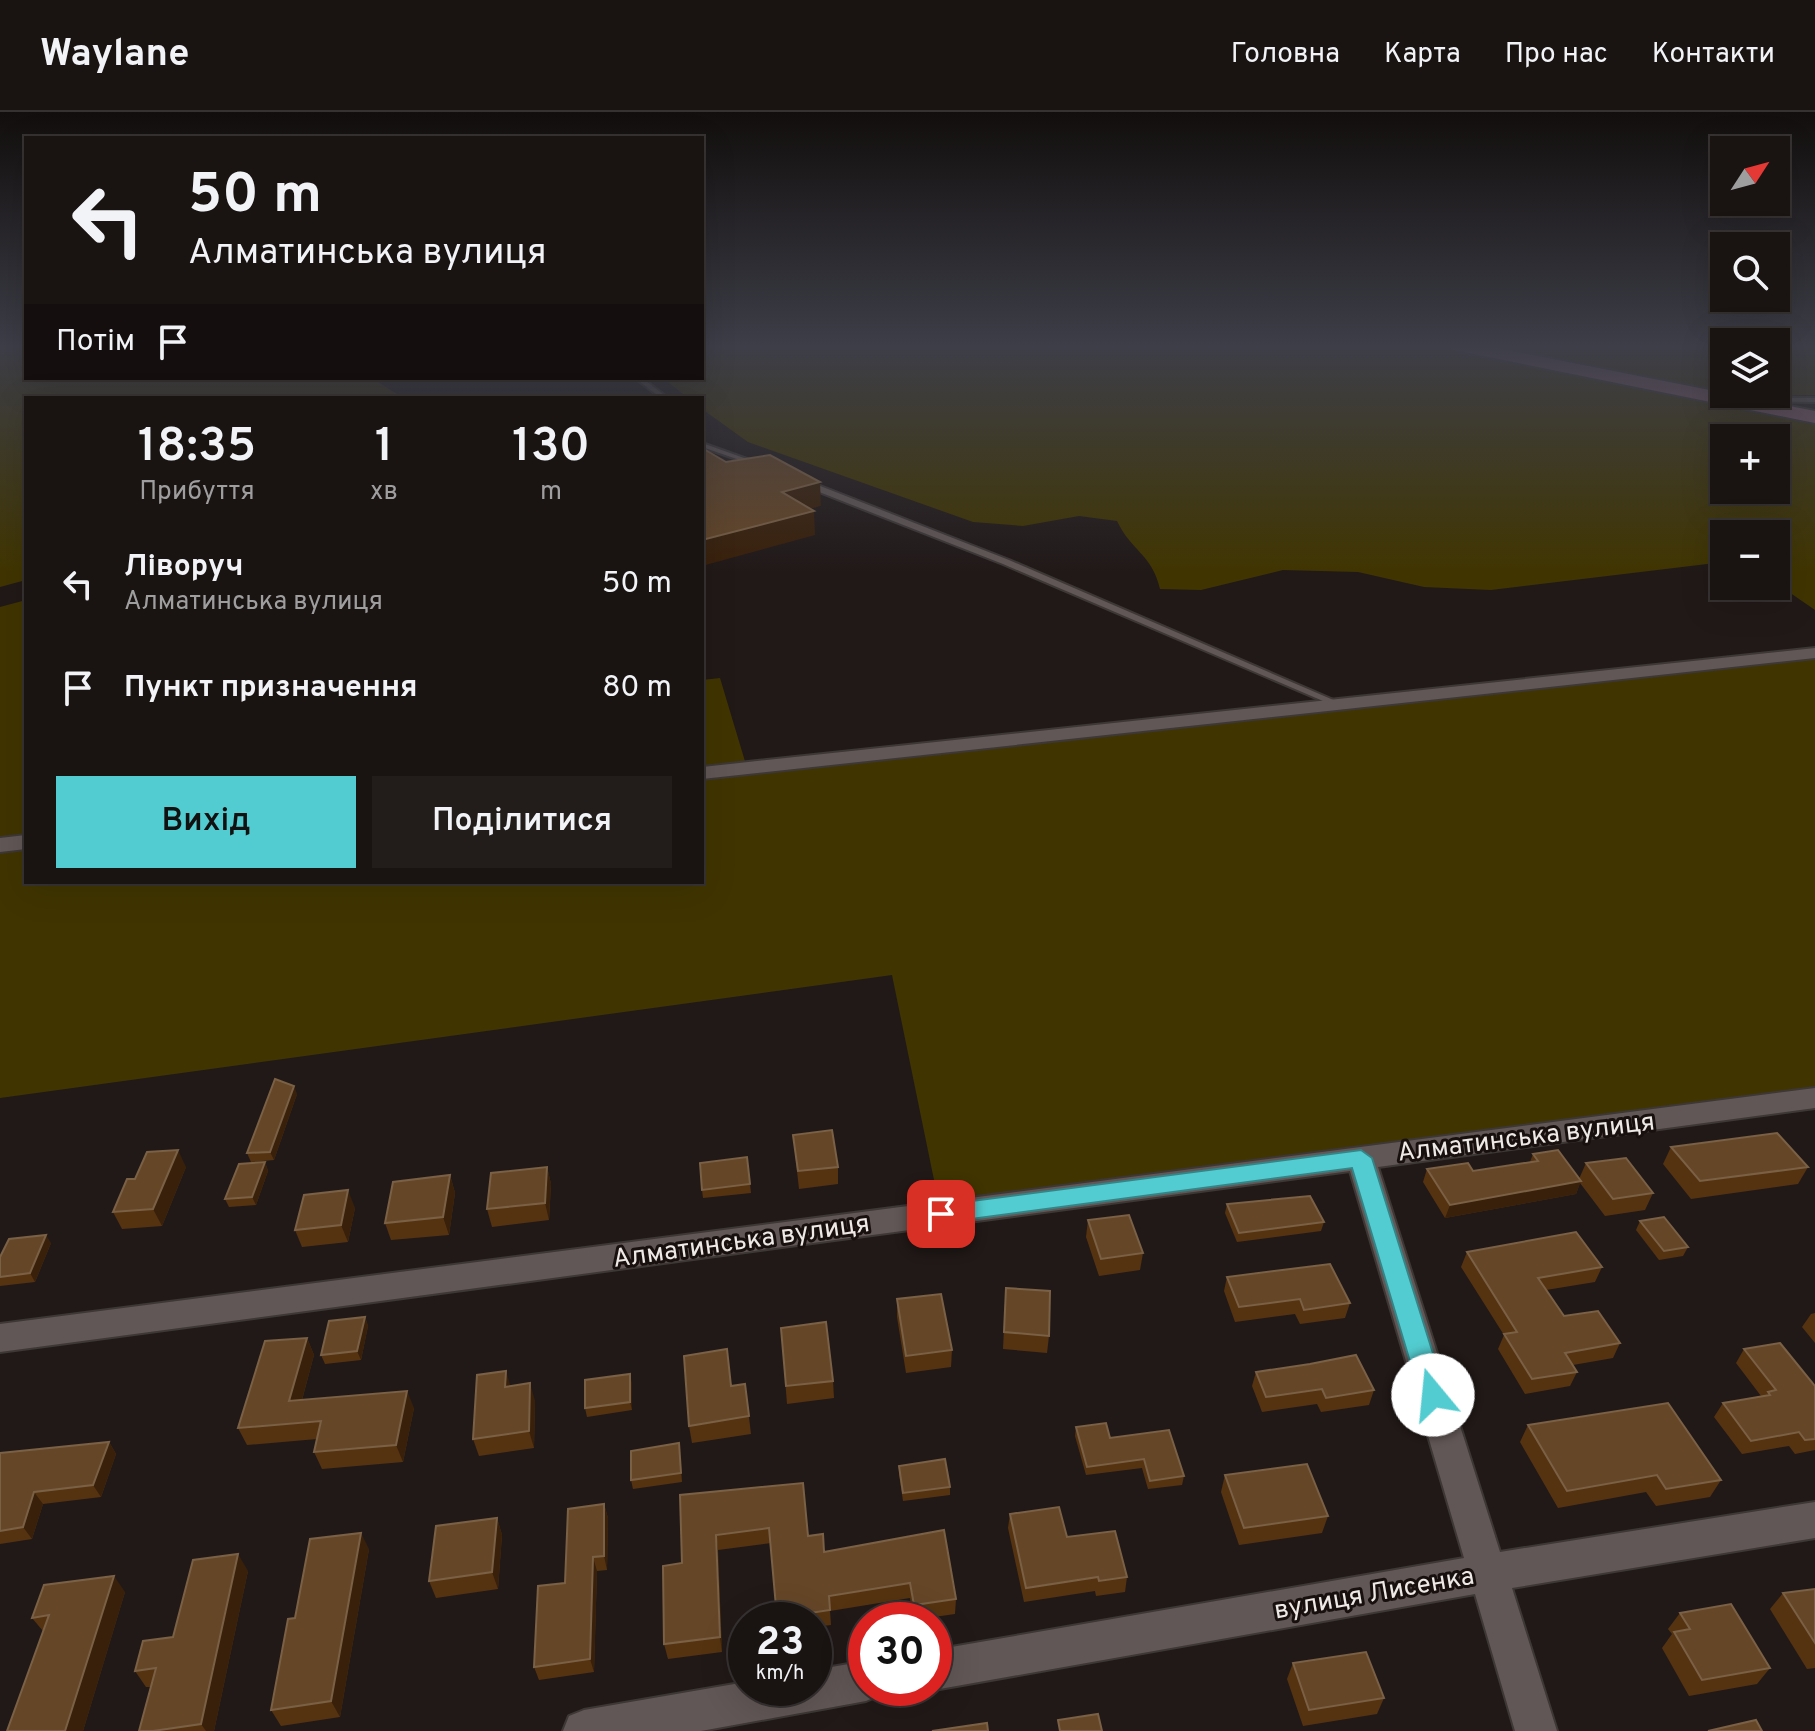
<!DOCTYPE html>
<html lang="uk">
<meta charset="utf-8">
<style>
:root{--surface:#191312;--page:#221c1b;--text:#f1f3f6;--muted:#9f9e9f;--line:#373232;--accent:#52ccd0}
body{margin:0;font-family:Overpass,sans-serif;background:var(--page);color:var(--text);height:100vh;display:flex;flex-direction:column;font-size:30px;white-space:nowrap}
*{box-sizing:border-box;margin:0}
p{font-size:26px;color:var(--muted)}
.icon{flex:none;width:44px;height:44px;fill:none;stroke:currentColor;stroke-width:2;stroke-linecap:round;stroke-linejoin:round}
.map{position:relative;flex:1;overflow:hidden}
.drawer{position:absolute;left:24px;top:284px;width:680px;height:488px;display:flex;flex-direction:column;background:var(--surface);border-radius:0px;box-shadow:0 8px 32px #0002,0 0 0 2px var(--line)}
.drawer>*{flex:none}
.guide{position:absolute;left:24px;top:24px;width:680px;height:244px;border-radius:0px;box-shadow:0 8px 32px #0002,0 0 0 2px var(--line);background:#191312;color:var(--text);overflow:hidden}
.needle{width:52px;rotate:54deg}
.controls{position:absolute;left:1710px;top:24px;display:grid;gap:16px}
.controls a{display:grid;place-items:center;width:80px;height:80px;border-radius:0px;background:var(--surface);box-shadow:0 8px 32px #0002,0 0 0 2px var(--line);font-size:40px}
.speed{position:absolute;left:728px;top:1490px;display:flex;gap:16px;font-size:40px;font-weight:700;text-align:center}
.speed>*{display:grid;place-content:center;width:104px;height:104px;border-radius:50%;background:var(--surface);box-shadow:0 8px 32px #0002,0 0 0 2px var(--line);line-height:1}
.speed small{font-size:20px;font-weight:400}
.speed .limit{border:12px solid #d22;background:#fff;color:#111}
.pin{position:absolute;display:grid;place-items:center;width:68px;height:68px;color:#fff;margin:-34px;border-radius:16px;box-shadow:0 4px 12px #0006}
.me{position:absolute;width:88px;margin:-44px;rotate:343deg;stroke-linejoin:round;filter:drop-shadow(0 0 6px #0008)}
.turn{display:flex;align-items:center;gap:28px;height:168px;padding:0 32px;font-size:36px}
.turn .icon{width:104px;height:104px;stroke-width:2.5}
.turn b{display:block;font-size:56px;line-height:68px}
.then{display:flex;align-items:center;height:76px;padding:0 32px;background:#0003;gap:16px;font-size:30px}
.eta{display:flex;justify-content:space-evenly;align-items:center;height:136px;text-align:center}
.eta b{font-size:48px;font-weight:600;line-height:56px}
.primary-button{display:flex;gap:16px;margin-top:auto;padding:16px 32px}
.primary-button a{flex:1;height:92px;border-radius:0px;background:var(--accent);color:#111;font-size:32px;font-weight:600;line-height:92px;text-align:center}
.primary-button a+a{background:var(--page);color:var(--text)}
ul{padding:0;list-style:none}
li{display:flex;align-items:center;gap:24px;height:104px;padding:0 32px}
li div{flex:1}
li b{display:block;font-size:30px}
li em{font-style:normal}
header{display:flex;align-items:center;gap:48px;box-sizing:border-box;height:112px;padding:0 40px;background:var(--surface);border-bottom:2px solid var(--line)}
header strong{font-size:38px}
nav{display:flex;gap:44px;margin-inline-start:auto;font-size:28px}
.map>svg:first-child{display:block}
.green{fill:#403501;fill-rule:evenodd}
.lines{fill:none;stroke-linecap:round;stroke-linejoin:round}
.lane-casing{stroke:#3d3736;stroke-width:4}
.street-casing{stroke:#3d3736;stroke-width:4}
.primary-casing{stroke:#3d3736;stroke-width:4}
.lane{fill:#615756;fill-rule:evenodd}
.street{fill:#615756;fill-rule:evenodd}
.primary{fill:#8e6375;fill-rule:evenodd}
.wall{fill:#553310}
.shaded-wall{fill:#39200a}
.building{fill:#654627;stroke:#7a6045;stroke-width:2}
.route{fill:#52ccd0;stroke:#358587;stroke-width:2}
.labels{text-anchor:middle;stroke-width:6;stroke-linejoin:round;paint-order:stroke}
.near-street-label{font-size:26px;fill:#eee8e7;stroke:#18100f}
</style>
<header>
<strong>Waylane</strong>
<nav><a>Головна</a><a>Карта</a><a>Про нас</a><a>Контакти</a></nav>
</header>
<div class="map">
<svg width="1815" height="1619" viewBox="0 0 1815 1619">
<rect width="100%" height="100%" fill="#211918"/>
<g class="green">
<polygon points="0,233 26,233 26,266 372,266 403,286 26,286 26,468 0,475"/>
<path d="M 702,233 L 1724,233 L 1724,282 L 1776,282 L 1776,233 L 1815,233 L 1815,283 L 1714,284 L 1815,305 L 1815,498 L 1776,471 L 1776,422 L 1724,422 L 1724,450 L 1491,478 L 1424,475 L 1358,460 L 1283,458 L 1201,478 L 1160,477 C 1152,442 1131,439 1117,409 L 1079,404 L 1023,414 L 973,410 L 748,330 L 702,297 L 702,286 L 688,286 L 663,266 L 702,266 ZM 1724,326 L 1776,326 L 1776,378 L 1724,378 Z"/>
<polygon points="26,488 26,770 702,770 702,568 720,566 747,656 1815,541 1815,986 941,1102 892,863 0,986 0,495"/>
</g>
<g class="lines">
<defs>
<g id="lane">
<polygon points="635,266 642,266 668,286 661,286"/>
<polygon points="1742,286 1815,286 1815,290 1740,289 1739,288"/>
<polygon points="702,331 758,351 759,352 754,353 702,335"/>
<polygon points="804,370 810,370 1009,448 1345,593 1343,595 1337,595 1003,452 804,374"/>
</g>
<g id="street">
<polygon points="1815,536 1815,546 702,667 702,655"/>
<polygon points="26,723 26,737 0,740 0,726"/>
<polygon points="1815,976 1815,996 1378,1055 1500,1440 1815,1390 1815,1426 1512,1476 1557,1619 1515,1619 1475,1482 934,1578 929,1576 934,1576 934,1538 1464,1446 1350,1059 0,1240 0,1212"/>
<polygon points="866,1549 866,1576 883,1576 880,1583 866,1589 701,1619 563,1619 569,1604 584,1598 746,1570 746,1576 814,1576 814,1558"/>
</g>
<polygon id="primary" points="1445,233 1482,233 1815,299 1815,311 1454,238"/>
</defs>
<use href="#lane" class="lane-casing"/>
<use href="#street" class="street-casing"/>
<use href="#primary" class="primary-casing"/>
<use href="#lane" class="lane"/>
<use href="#street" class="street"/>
<use href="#primary" class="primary"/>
</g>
<g class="wall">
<polygon points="297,982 274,1048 251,1050 247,1041"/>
<polygon points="793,1023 838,1055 838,1072 799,1077"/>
<polygon points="1671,1035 1808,1055 1798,1072 1691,1087 1663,1052"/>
<polygon points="1533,1042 1579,1067 1586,1051 1653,1081 1645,1098 1605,1104 1580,1071 1576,1082 1445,1106 1423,1070 1427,1057 1473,1059 1530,1050"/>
<polygon points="747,1045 751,1081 703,1086 702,1078"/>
<polygon points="265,1050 268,1059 256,1093 229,1095 225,1087"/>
<polygon points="186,1055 162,1114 122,1117 113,1100 135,1067"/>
<polygon points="547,1055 551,1072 549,1108 492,1115 487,1097"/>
<polygon points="450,1063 455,1081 449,1123 391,1128 385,1111"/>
<polygon points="1227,1092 1324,1110 1321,1119 1237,1130 1225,1101"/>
<polygon points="355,1096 348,1130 302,1135 295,1118"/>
<polygon points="1088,1108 1143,1141 1140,1158 1099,1164 1086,1125"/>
<polygon points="1640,1109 1688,1135 1683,1144 1659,1148 1636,1118"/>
<polygon points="51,1131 35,1170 0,1174 0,1145"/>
<polygon points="1467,1140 1602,1155 1595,1170 1546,1178 1564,1204 1620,1231 1613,1246 1573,1253 1577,1260 1570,1274 1525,1282 1498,1237 1504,1223 1461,1155"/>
<polygon points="1227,1165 1350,1191 1345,1206 1300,1212 1295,1202 1235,1210 1224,1179"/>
<polygon points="1006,1176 1049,1224 1047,1241 1003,1237"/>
<polygon points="897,1187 952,1238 951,1255 906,1261 897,1205"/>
<polygon points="1815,1201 1815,1231 1802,1215 1811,1202"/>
<polygon points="365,1205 368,1214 361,1248 325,1252 321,1243"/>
<polygon points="781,1216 833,1269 834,1286 787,1292"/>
<polygon points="307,1226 314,1243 302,1288 414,1296 403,1350 322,1357 314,1340 317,1327 247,1333 238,1316"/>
<polygon points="1744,1237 1815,1274 1815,1338 1795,1342 1789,1334 1742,1342 1714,1305 1723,1291 1761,1284 1736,1251"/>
<polygon points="1256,1260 1374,1278 1369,1293 1321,1300 1317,1292 1262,1300 1252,1274"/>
<polygon points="632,1271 632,1298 587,1305 585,1296"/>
<polygon points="745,1272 751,1322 692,1331 689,1314 732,1274"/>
<polygon points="511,1274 535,1289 534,1336 479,1344 473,1327"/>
<polygon points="1528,1313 1721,1368 1710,1385 1656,1394 1646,1380 1558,1396 1520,1330"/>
<polygon points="1076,1315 1110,1326 1184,1364 1182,1373 1148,1377 1142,1356 1086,1363 1075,1324"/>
<polygon points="109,1330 116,1342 101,1385 43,1392 32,1427 0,1432 0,1341"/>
<polygon points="679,1331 682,1370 633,1377 631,1368"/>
<polygon points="899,1354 950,1375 950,1383 903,1389 899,1362"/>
<polygon points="1225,1363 1328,1404 1322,1421 1239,1433 1221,1380"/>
<polygon points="680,1383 808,1424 824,1440 956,1487 955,1502 913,1508 910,1486 830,1499 831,1513 814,1515 814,1508 777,1508 771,1431 718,1438 722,1540 668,1547 664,1532 682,1451"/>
<polygon points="604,1392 608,1406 607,1458 597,1459 594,1560 539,1568 534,1555 565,1471"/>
<polygon points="1010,1402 1067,1425 1127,1465 1125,1480 1096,1484 1095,1479 1024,1490 1008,1416"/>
<polygon points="497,1406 502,1423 498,1477 436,1486 429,1469"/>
<polygon points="369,1437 340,1605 281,1614 271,1598 295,1506"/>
<polygon points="248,1459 214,1619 139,1619 151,1575 146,1575 135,1559"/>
<polygon points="1815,1477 1815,1556 1807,1557 1770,1497 1783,1481"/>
<polygon points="125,1480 83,1619 7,1619 43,1519 32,1506"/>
<polygon points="1680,1501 1770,1556 1757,1572 1689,1584 1662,1536 1672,1522 1668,1517"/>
<polygon points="1293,1551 1384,1586 1377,1602 1303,1614 1287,1567"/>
</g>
<g class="shaded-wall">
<polygon points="820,370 821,394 783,404 782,380"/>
<polygon points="814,399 815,423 702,454 702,428"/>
<polygon points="294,974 297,982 274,1048 270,1040"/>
<polygon points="178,1038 186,1055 162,1114 153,1097"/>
<polygon points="265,1050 268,1059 256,1093 252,1085"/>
<polygon points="547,1055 551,1072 549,1108 545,1091"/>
<polygon points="450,1063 455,1081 449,1123 443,1105"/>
<polygon points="1581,1069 1576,1082 1445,1106 1450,1093"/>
<polygon points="348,1078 355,1096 348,1130 341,1113"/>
<polygon points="46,1123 51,1131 35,1170 30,1161"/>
<polygon points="365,1205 368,1214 361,1248 357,1239"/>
<polygon points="307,1226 314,1243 297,1306 289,1289"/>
<polygon points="506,1259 511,1276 505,1275"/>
<polygon points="630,1262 632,1271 632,1298 630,1290"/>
<polygon points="530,1271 535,1289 534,1336 529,1319"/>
<polygon points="407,1279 414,1296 403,1350 396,1333"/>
<polygon points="109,1330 116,1342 101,1385 93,1373"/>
<polygon points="34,1380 43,1392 32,1427 23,1415"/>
<polygon points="604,1392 608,1406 607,1458 604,1444"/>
<polygon points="497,1406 502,1423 498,1477 492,1460"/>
<polygon points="361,1421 369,1437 340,1605 331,1589"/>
<polygon points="716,1423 718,1438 722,1540 720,1525"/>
<polygon points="238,1442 248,1459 214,1619 206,1619 201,1612"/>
<polygon points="593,1445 597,1459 594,1560 590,1547"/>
<polygon points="114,1464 125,1480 83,1619 65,1619"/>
</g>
<g class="building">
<polygon points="702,336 726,350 770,343 820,370 782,380 814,399 702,428"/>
<polygon points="275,967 294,974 270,1040 247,1041"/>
<polygon points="832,1018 838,1055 798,1059 793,1023"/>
<polygon points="1777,1021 1808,1055 1700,1069 1671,1035"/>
<polygon points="178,1038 153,1097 113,1100 127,1067 135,1067 147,1040"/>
<polygon points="1558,1038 1581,1069 1450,1093 1427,1057 1468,1051 1473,1059 1538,1049 1533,1042"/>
<polygon points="747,1045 750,1072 702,1078 700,1051"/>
<polygon points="1626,1046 1653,1081 1613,1087 1586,1051"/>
<polygon points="265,1050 252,1085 225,1087 239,1052"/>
<polygon points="547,1055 545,1091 487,1097 491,1061"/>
<polygon points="450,1063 443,1105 385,1111 393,1070"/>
<polygon points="348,1078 341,1113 295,1118 304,1083"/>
<polygon points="1310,1084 1324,1110 1239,1121 1227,1092"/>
<polygon points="1129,1103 1143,1141 1101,1147 1088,1108"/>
<polygon points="1664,1105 1688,1135 1664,1139 1640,1109"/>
<polygon points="1576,1120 1602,1155 1538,1166 1564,1204 1598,1199 1620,1231 1565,1241 1577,1260 1532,1267 1504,1222 1517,1220 1467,1140"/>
<polygon points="46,1123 30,1161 0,1165 0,1145 9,1127"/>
<polygon points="1330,1152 1350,1191 1304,1198 1300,1187 1239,1195 1227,1165"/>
<polygon points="1006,1176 1050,1179 1049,1224 1004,1220"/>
<polygon points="941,1182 952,1238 906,1244 897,1187"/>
<polygon points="365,1205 357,1239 321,1243 329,1209"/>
<polygon points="826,1210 833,1269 786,1274 781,1216"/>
<polygon points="307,1226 289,1289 407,1279 396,1333 314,1340 321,1309 238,1316 265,1229"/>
<polygon points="1780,1231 1815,1274 1815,1327 1805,1328 1799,1320 1751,1329 1723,1291 1770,1283 1768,1280 1776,1278 1744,1237"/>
<polygon points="727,1237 731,1274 745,1272 749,1304 689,1314 684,1244"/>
<polygon points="1356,1243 1374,1278 1326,1286 1322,1277 1266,1285 1256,1260 1310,1252"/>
<polygon points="506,1259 505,1275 530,1271 529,1319 473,1327 477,1263"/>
<polygon points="630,1262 630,1290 585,1296 585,1268"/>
<polygon points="1668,1291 1721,1368 1666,1377 1657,1363 1567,1379 1528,1313"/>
<polygon points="1106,1311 1110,1326 1169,1318 1184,1364 1150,1369 1144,1347 1087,1355 1076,1315"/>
<polygon points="109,1330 93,1373 34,1380 23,1415 0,1419 0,1341"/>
<polygon points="679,1331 681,1361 631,1368 631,1339"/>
<polygon points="945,1347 950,1375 903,1381 899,1354"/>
<polygon points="1307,1352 1328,1404 1244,1416 1225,1363"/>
<polygon points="803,1371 808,1424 823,1422 824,1440 944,1418 956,1487 914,1493 910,1471 829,1484 830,1498 777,1506 769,1416 716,1423 720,1525 664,1532 663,1454 682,1451 680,1383"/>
<polygon points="604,1392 604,1444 593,1445 590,1547 534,1555 538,1474 565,1471 568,1397"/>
<polygon points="1059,1395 1067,1425 1115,1419 1127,1465 1099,1469 1098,1465 1026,1476 1010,1402"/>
<polygon points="497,1406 492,1460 429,1469 436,1414"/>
<polygon points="361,1421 331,1589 271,1598 288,1507 295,1506 310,1427"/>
<polygon points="238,1442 201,1612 153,1619 139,1619 156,1556 135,1559 143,1529 173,1525 193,1448"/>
<polygon points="114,1464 65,1619 7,1619 49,1503 32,1506 44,1473"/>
<polygon points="1815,1477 1815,1531 1783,1481"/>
<polygon points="1731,1492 1770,1556 1702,1568 1674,1520 1690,1517 1680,1501"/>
<polygon points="1366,1540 1384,1586 1309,1598 1293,1551"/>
<polygon points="1098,1602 1102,1619 1060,1619 1058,1608"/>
<polygon points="1756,1608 1762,1619 1708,1619"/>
<polygon points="987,1611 988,1619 932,1619"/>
</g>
<linearGradient id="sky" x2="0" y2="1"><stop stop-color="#120e0d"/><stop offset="0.51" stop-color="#3d3e48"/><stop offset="1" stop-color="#3d3e48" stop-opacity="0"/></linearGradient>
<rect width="1815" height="460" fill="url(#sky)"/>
<polygon class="route" points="1361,1038 1372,1046 1446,1283 1442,1291 1433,1295 1424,1291 1420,1283 1352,1056 941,1111 933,1108 930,1102 933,1095 941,1093"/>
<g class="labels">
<g class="near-street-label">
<text transform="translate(1526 1024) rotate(-7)" y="9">Алматинська вулиця</text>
<text transform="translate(741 1128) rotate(-8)" y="9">Алматинська вулиця</text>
<text transform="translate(1374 1480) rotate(-10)" y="9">вулиця Лисенка</text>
</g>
</g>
</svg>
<div class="controls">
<a><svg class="needle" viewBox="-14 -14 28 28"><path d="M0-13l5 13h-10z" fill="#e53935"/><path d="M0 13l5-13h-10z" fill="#9f9e9f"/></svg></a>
<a><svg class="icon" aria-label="search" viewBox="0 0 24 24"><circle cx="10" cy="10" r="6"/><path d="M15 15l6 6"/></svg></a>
<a><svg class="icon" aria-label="layers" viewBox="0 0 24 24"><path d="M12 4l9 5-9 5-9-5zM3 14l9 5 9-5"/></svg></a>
<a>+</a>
<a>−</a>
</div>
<div class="speed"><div>23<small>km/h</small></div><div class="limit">30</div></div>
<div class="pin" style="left:941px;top:1102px;background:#d93025"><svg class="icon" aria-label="arrive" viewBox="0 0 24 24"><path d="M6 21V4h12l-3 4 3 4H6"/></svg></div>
<svg class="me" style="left:1433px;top:1283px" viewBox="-20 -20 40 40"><circle r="19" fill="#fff"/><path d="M0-13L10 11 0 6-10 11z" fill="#52ccd0"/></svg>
<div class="guide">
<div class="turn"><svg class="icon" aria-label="left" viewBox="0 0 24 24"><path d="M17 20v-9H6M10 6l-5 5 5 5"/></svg><div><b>50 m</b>Алматинська вулиця</div></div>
<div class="then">Потім<svg class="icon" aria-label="arrive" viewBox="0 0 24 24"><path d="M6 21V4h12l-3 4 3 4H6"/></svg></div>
</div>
<section class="drawer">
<div class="eta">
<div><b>18:35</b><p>Прибуття</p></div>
<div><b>1</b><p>хв</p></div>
<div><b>130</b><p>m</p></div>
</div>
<ul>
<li><svg class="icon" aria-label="left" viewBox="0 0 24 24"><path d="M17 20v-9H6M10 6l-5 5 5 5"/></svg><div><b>Ліворуч</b><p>Алматинська вулиця</p></div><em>50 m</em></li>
<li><svg class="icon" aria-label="arrive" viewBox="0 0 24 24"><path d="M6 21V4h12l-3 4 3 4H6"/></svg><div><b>Пункт призначення</b></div><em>80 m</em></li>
</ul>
<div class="primary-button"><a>Вихід</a><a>Поділитися</a></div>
</section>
</div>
